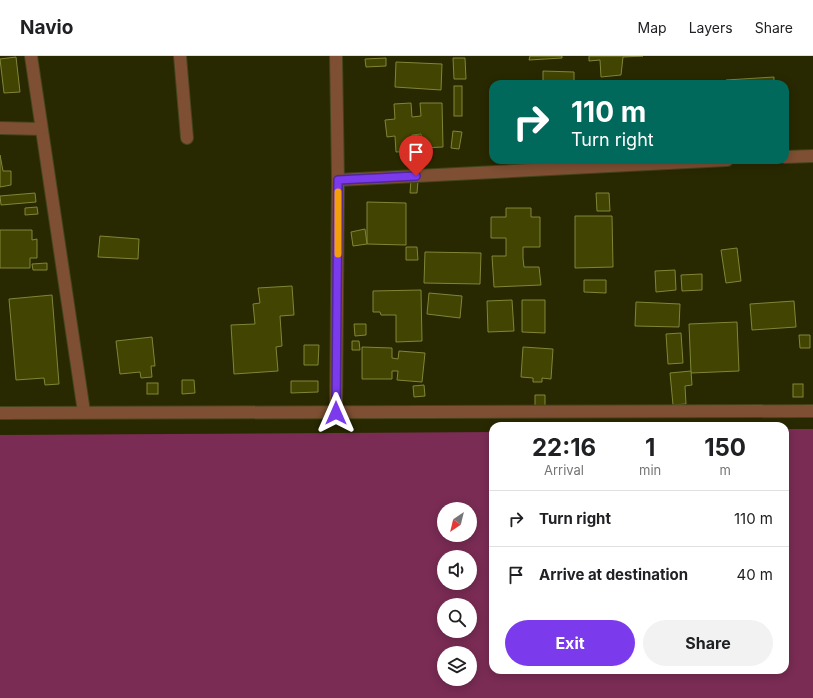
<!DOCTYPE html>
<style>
:root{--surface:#fff;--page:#f2f2f2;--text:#202124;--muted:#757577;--line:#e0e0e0;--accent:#7c3aed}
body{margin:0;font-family:Inter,sans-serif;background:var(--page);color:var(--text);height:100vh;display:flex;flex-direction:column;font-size:15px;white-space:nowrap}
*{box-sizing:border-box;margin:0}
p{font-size:13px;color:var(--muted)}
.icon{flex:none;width:22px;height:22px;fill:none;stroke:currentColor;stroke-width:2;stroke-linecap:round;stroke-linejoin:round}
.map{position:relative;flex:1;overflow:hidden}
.side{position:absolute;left:489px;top:366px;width:300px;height:252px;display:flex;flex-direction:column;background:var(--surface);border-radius:12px;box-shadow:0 2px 10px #0003}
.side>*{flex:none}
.guide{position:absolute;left:489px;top:24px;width:300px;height:84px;border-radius:12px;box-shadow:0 2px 10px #0003;background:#00695c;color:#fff;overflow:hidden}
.needle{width:26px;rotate:215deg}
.fabs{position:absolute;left:437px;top:446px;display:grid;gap:8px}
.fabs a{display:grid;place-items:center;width:40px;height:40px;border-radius:50%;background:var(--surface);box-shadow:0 2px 10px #0003;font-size:20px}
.pin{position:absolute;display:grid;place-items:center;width:34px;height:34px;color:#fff;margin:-41px -17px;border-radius:50% 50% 50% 0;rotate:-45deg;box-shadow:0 0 4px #0007}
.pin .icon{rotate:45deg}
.me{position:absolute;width:44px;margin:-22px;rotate:0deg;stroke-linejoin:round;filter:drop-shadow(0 0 3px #0008)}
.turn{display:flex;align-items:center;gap:14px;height:84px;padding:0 16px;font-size:18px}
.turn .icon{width:52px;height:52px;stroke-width:2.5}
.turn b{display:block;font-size:28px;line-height:34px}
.eta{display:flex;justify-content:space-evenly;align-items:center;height:68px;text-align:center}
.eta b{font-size:24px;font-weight:700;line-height:28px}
.button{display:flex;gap:8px;margin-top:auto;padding:8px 16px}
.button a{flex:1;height:46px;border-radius:24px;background:var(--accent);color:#fff;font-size:16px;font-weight:700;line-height:46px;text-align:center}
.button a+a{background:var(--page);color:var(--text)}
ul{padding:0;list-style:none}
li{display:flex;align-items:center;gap:12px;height:56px;padding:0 16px;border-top:1px solid var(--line)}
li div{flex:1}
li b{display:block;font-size:15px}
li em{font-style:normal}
header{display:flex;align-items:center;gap:24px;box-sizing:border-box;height:56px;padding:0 20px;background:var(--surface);border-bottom:1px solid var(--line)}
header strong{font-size:19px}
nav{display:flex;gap:22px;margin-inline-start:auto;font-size:14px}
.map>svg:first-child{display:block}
.green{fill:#7a2c54;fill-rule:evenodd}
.building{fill:#424402;stroke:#818537}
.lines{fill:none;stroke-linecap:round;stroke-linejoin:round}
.minor-casing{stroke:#43441c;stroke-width:14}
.minor{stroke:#7e4f32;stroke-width:12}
.route-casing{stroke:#51269a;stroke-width:10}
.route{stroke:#7c3aed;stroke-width:7}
.slow{stroke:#f59e0b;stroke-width:7}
</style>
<header>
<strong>Navio</strong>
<nav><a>Map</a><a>Layers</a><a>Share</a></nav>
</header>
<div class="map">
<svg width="813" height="642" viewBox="0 0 813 642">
<rect width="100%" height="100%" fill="#282900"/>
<path class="green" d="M 785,373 L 813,373 L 813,642 L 0,642 L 0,379 L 493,376 L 493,614 L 785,614 ZM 444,453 L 470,453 L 470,479 L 444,479 ZM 444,501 L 470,501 L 470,527 L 444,527 ZM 444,549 L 470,549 L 470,575 L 444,575 ZM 444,597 L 470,597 L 470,623 L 444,623 Z"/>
<g class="building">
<polygon points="530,0 562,0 562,2 529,4"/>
<polygon points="589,0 643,0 623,1 621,19 601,21 600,4 589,5"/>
<polygon points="16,1 20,36 4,37 0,3"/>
<polygon points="386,2 386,10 366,11 365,3"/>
<polygon points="453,2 465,2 466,23 454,23"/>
<polygon points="396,6 442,8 441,34 395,31"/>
<polygon points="543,15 574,16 574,28 543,28"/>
<polygon points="774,21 774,28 727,28 726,24"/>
<rect x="676" y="26" width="37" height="2"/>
<rect x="454" y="30" width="8" height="30"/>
<polygon points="411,47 412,61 421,60 420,47 442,47 443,91 422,92 421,78 412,79 413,95 396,96 395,80 387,81 385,64 395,63 394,48"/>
<polygon points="453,75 462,76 459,93 451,92"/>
<polygon points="0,99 3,115 11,115 11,129 0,131"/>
<polygon points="411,124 418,125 417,137 410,137"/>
<polygon points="35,137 36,146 1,149 0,140"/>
<polygon points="596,137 609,137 610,155 597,155"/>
<polygon points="367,146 406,147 406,189 367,188"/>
<polygon points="37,151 38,158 25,159 25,152"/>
<polygon points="506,152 531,152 531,161 540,161 540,191 523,191 523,202 524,211 539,211 541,229 494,231 492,200 506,200 506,182 491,182 491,161 506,161"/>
<polygon points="575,160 612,160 613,211 575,212"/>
<polygon points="365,173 367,188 353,190 351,176"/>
<polygon points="0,174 32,174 32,184 37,183 37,202 30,202 30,212 0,212"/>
<polygon points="100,180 139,183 138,203 98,201"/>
<polygon points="406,191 417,191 418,204 406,204"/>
<polygon points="737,192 741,225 726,227 721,194"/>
<polygon points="425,196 481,197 480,228 424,227"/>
<polygon points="47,207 47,214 33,214 32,208"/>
<polygon points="675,214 676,234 656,236 655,215"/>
<polygon points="702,218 702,234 682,235 681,219"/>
<polygon points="584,224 606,224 606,237 584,236"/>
<polygon points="292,230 294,259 280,260 282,290 276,291 278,315 234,318 231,269 255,268 253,248 260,247 258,232"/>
<polygon points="421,234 422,285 396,286 396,259 381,259 380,256 373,256 373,235"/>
<polygon points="429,237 462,240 460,262 427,258"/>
<polygon points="52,239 59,328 45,329 44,322 16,324 9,243"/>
<polygon points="512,244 514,275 488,276 487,245"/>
<polygon points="522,244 545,244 545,277 522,276"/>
<polygon points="794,245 796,271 752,274 750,248"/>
<polygon points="636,246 680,248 679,271 635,270"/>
<polygon points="737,266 739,315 691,317 689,268"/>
<polygon points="354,268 366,268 366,279 355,280"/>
<polygon points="681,277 683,307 668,308 666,278"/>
<polygon points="799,279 810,279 810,292 800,292"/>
<polygon points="152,281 155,310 151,310 152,321 141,322 140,316 120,318 116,285"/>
<polygon points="352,285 359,285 360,294 352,294"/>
<polygon points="304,289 319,289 318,309 304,309"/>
<polygon points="362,291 392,292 392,302 398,303 399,295 425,297 422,326 397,324 398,315 392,315 392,323 362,323"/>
<polygon points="523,291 553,293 551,323 542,322 542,326 533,326 533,322 521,321"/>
<polygon points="691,315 692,329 685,330 686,348 673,349 670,317"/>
<polygon points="182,324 194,324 195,337 182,338"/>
<polygon points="291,325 318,325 318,336 291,337"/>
<rect x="147" y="327" width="11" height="11"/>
<rect x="793" y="328" width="10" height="13"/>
<polygon points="424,329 425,340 414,341 413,330"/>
<polygon points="535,339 545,339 545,350 535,351"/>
</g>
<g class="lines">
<defs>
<g id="minor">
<polyline points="31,0 84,356"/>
<polyline points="180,0 187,82"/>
<polyline points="336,0 338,124 727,104"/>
<polyline points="0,72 41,73"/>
<polyline points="785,101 813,100"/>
<polyline points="0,357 813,355"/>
<polyline points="336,357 338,124"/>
</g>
</defs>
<use href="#minor" class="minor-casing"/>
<use href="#minor" class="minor"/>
</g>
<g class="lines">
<defs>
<polyline id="route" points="336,357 338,124 416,120"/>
</defs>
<use href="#route" class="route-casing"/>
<use href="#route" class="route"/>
<polyline class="slow" points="338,198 338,136"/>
</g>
</svg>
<div class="fabs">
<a><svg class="needle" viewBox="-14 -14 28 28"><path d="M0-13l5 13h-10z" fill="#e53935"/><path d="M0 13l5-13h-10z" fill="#757577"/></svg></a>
<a><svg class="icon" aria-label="sound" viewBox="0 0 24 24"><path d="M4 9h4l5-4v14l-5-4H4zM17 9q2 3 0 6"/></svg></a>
<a><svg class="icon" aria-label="search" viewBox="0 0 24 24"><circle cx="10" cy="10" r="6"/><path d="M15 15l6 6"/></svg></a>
<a><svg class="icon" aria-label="layers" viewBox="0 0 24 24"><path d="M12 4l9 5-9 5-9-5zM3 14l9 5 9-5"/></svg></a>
</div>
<div class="pin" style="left:416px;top:120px;background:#d93025"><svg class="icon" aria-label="arrive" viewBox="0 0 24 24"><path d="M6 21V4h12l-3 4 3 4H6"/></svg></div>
<svg class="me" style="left:336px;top:357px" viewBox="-20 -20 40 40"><path d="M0-17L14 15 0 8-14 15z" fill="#7c3aed" stroke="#fff" stroke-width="4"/></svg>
<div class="guide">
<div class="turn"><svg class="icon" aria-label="right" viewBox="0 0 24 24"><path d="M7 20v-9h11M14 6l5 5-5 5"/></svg><div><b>110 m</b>Turn right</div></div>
</div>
<section class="side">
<div class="eta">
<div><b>22:16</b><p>Arrival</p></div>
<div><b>1</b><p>min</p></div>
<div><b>150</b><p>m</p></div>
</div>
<ul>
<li><svg class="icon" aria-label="right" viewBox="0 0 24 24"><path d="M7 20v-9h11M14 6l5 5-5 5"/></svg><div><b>Turn right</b></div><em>110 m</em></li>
<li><svg class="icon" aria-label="arrive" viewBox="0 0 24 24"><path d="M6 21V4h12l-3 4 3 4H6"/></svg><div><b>Arrive at destination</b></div><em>40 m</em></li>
</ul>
<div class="button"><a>Exit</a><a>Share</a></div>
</section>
</div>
